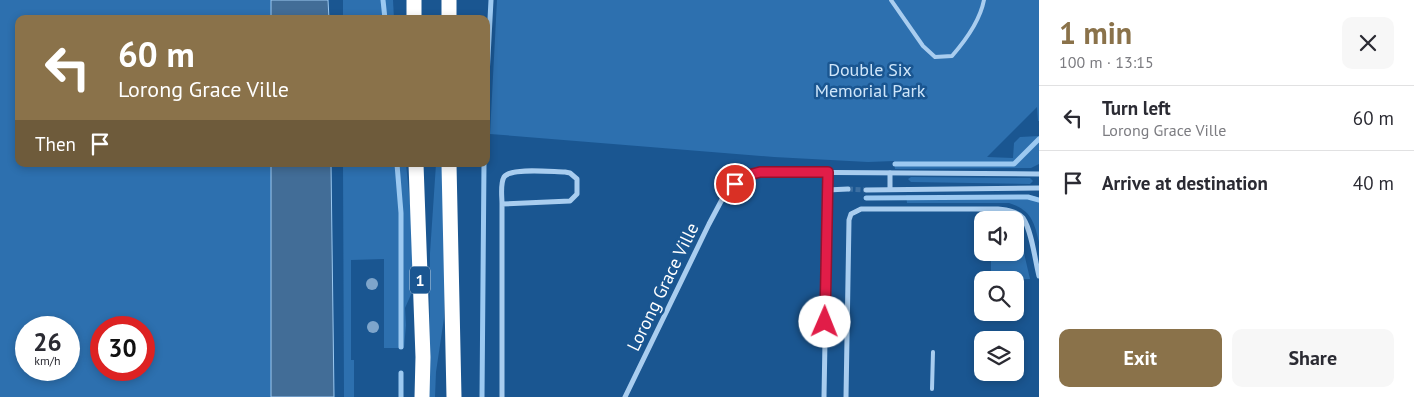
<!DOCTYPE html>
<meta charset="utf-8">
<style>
:root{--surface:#fff;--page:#f7f7f7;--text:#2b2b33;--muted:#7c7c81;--line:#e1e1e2;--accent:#8a724a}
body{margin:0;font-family:"PT Sans",sans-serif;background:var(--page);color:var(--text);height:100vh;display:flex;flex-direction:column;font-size:19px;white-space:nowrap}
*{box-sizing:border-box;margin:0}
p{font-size:16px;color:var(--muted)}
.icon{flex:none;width:28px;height:28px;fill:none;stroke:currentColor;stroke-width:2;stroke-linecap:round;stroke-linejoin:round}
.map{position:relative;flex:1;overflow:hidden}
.sheet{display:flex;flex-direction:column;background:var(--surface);width:375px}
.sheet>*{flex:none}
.banner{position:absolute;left:15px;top:15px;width:475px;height:152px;border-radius:10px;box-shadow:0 2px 8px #0003;background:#8a724a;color:#fff;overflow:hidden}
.buttons{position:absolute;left:974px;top:211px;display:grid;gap:10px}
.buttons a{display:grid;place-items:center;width:50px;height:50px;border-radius:10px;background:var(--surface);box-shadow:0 2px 8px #0003;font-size:25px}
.speed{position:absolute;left:15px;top:316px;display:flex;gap:10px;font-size:25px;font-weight:700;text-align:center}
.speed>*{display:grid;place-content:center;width:65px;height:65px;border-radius:50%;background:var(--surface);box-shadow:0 2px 8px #0003;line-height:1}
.speed small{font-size:12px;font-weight:400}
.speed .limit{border:8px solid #d22;background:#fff;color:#111}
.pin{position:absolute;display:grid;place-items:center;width:42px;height:42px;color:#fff;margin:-21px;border:2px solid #fff;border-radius:50%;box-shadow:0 1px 5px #0007}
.me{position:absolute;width:55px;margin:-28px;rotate:1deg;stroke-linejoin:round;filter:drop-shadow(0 0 4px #0008)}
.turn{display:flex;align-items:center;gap:18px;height:105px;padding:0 20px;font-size:22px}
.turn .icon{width:65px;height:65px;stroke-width:2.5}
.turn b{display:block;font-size:35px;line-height:42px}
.then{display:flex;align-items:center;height:48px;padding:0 20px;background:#0003;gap:10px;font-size:19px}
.round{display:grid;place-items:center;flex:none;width:52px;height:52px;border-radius:10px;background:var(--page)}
.head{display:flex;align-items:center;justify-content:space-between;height:85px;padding:0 20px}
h1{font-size:30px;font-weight:700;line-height:38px;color:var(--accent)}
.cta{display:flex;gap:10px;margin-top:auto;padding:10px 20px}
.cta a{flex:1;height:58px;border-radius:10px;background:var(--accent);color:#fff;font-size:20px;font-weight:700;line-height:58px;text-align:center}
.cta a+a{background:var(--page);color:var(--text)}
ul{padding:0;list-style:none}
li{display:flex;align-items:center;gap:15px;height:65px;padding:0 20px;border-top:1px solid var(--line)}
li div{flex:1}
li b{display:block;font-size:19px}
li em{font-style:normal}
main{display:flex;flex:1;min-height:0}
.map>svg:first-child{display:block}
.green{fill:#2d70af;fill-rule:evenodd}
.water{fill:#426d97;stroke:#9cc9f1}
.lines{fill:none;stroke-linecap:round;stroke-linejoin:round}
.stream{stroke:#9cc9f1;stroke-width:5}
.street-tunnel{stroke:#3c6fa2;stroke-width:5;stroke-dasharray:5 2.5;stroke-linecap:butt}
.lane{stroke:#a9cdef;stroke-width:4}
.street{stroke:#a9cdef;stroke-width:5}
.highway{stroke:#fff;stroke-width:15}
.tree{fill:#7ea5cb}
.route-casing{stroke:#92132f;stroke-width:12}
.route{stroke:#e11d48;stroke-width:9}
.labels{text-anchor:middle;stroke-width:5;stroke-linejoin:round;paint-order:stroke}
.shield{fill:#1a5691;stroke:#baccde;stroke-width:1}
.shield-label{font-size:16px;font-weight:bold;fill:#fff}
.park-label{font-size:18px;fill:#cfe6fa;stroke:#1a5691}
.street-label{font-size:18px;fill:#fff;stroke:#1a5691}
</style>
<main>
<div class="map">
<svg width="1039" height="397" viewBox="0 0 1039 397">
<rect width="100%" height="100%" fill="#1a5691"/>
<g class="green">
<path d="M 0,0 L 271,0 L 271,19 L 19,19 L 19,164 L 271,164 L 271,397 L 0,397 ZM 26,328 L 69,328 L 69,370 L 26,370 ZM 101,328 L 144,328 L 144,370 L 101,370 Z"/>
<polygon points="343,0 393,0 394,19 343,19"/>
<polygon points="497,0 1039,0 1039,121 1038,121 1037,107 987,157 1013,158 1014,143 1020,137 1039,136 1039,164 1031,168 895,169 894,161 868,162 774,157 490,134"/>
<path d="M 343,164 L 406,164 L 411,213 L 413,290 L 405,308 L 406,325 L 404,348 L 351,348 L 351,360 L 354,360 L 354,397 L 344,397 ZM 384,259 L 384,348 L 351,348 L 351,260 Z"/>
<polygon points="436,164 447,164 444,318 436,372 435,397 429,397 430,253"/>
<polygon points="911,177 1030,178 1033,181 1030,184 911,182 908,179"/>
<path d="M 906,195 L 1034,196 L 1039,198 L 1039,242 C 1034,221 1031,210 1009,203 L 907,203 Z"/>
<polygon points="1015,223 1018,227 1030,279 991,280 991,253 1015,252"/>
</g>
<g class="water">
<polygon points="271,0 328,0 329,19 271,19"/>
<polygon points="271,164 331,164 334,397 271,397"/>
</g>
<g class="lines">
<g class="stream">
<polyline points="383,0 385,19"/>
<polyline points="486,95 491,0"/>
<polyline points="397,164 401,213 401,347"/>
<polyline points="895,164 1014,164 1039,139"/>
<polyline points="866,198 1028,197 1039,200"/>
<polyline points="401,397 401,373"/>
<polyline points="482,397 484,164"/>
</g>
<polyline class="street-tunnel" points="848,189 866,190"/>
<g class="lane">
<path d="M 891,0 L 923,46 L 935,57 L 952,56 C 966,40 980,21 984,0"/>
<polyline points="932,389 933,352"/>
</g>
<g class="street">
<polyline points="890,189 890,173"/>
<polyline points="827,190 848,189"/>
<polyline points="866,190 1039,188"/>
<path d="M 502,397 L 502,204 C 502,196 500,184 504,177 C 511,167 553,172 565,172 L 570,173 L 577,179 L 577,194 L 570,201 L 502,204"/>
<polyline points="625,397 709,224 726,192 745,176 760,172 1039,174"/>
<polyline points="824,397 828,172"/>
<path d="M 846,397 L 849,220 L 851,214 L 861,209 L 997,209 C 1006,210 1017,211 1023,218 C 1032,231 1035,261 1039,276"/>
</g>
<g class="highway">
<polyline points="414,19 414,0"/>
<polyline points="449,19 449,0"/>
<polyline points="416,164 423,357 422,397"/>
<polyline points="449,164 454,397"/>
</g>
</g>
<g class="tree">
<circle cx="372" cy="284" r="6"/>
<circle cx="373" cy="327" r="6"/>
</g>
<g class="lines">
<defs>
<polyline id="route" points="735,184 745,176 760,172 828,172 825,322"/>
</defs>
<use href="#route" class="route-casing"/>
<use href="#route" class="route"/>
</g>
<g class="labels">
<rect class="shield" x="410" y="266.5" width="20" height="27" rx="4"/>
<g class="shield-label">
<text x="420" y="286">1</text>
</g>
<g class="park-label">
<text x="870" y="76">Double Six<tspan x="870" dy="21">Memorial Park</tspan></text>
</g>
<g class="street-label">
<text transform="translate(663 287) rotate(-64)" y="6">Lorong Grace Ville</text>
</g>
</g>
</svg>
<div class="buttons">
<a><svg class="icon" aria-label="sound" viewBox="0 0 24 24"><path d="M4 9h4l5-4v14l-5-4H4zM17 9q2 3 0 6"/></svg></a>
<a><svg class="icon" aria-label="search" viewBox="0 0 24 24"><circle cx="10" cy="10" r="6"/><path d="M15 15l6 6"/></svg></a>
<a><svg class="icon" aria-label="layers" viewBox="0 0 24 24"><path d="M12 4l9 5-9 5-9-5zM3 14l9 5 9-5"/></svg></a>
</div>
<div class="speed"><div>26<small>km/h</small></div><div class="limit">30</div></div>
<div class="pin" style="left:735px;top:184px;background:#d93025"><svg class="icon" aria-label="arrive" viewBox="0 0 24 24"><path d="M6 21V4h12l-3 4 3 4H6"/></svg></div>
<svg class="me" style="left:825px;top:322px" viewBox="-20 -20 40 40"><circle r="19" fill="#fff"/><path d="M0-13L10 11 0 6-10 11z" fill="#e11d48"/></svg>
<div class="banner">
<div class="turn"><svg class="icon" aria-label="left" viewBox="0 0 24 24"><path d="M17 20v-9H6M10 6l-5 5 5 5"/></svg><div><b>60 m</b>Lorong Grace Ville</div></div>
<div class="then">Then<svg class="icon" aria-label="arrive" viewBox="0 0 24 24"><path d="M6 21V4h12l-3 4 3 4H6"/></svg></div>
</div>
</div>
<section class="sheet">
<div class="head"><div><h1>1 min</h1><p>100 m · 13:15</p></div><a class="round"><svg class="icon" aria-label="close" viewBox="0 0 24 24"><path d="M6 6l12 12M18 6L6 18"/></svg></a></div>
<ul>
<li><svg class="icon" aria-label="left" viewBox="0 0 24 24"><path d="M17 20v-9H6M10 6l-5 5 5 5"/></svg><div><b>Turn left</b><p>Lorong Grace Ville</p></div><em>60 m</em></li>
<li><svg class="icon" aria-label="arrive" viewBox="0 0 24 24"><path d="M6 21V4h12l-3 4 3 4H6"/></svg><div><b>Arrive at destination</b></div><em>40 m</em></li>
</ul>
<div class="cta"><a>Exit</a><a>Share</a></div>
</section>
</main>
